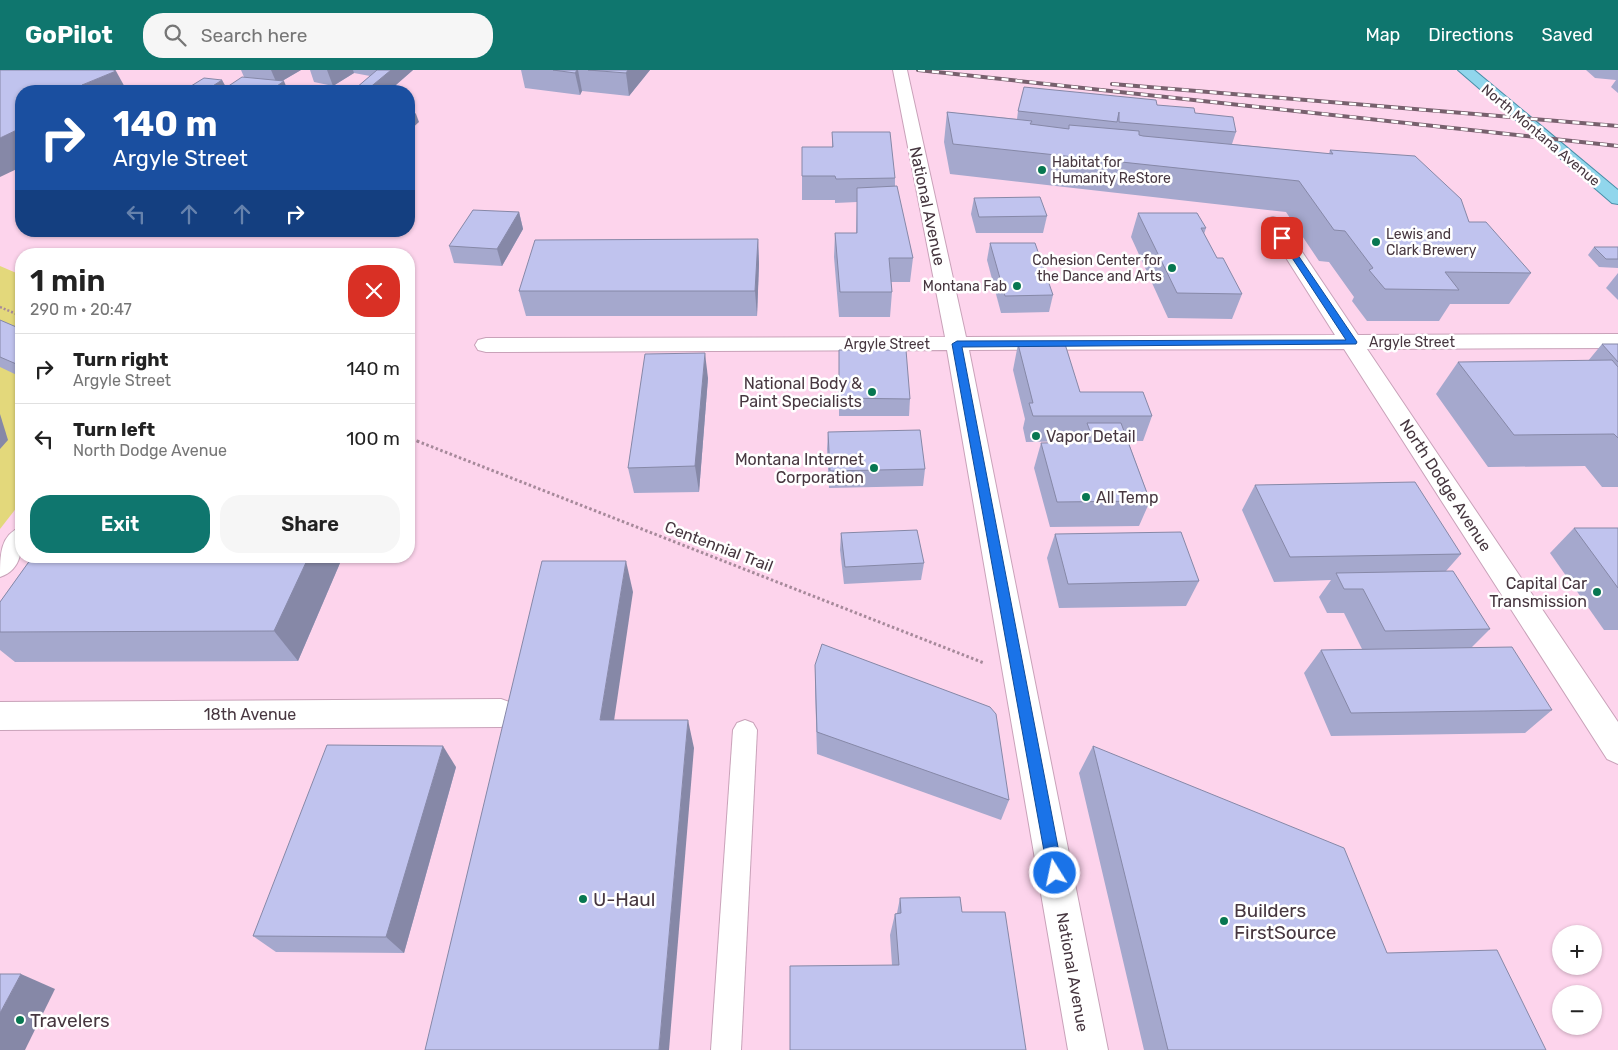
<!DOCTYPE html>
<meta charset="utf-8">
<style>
:root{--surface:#fff;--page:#f6f6f6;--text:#222;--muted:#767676;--line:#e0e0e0;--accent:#0f766e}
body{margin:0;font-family:Rubik,sans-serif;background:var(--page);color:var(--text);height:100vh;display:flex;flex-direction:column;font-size:19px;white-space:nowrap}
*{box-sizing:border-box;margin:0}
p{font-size:16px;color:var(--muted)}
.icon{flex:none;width:28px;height:28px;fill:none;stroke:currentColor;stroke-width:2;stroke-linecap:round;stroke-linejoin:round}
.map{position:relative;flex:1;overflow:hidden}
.panel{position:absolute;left:15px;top:178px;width:400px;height:315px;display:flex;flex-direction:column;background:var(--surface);border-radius:20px;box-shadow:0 1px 4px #0004}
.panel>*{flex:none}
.top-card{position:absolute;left:15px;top:15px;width:400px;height:152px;border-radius:20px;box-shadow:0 1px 4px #0004;background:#1a4fa0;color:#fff;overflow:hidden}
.controls{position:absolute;left:1552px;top:855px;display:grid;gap:10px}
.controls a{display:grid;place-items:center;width:50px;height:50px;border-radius:50%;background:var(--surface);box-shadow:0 1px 4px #0004;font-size:25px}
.pin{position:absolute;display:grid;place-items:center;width:42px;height:42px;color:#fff;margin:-21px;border-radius:10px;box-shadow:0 2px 8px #0006}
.me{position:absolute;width:55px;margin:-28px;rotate:350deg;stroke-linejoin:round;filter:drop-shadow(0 0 4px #0008)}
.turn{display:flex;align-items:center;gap:18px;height:105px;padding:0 15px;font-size:22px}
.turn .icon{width:65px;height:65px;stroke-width:2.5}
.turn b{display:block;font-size:35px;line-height:42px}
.lanes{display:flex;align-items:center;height:48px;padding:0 15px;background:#0003;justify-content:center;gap:25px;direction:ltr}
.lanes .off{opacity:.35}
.round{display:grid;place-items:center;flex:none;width:52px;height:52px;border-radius:20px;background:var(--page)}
.overview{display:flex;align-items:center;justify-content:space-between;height:85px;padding:0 15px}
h1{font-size:30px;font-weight:600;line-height:38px}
.button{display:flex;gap:10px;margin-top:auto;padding:10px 15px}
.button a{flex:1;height:58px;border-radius:20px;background:var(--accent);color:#fff;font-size:20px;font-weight:600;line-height:58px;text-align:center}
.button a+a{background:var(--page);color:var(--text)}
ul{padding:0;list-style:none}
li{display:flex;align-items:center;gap:15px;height:70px;padding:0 15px;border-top:1px solid var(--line)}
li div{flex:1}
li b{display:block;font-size:19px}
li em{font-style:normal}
header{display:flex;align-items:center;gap:30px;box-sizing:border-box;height:70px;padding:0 25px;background:var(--accent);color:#fff}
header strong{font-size:24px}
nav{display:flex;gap:28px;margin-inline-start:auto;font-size:18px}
.search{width:350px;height:45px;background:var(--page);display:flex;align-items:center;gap:12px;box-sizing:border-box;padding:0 18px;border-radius:20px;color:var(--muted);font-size:19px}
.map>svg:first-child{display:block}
.green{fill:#e3d87b}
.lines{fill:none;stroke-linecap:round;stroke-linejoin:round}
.service-casing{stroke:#c9a2b9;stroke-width:2}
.minor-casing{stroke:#c9a2b9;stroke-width:2}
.primary-casing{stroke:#478da7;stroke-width:2}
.path-far1{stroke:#a6899a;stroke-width:2.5;stroke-dasharray:2 2;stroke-linecap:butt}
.path{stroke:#a6899a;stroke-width:3;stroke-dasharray:2.5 2.5;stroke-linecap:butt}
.service{fill:#fff;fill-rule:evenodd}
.minor{fill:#fff;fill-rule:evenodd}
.primary{fill:#91d6ec;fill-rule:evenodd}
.rail-casing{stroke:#77606d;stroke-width:4}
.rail{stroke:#fff;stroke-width:2.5;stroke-dasharray:7;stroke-linecap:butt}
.wall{fill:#a5a8cd}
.shaded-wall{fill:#8688a7}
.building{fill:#c0c3ee;stroke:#8688a7}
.route{fill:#1a73e8;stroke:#114b97}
.poi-dot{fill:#087751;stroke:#fff;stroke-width:2}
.labels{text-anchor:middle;stroke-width:5;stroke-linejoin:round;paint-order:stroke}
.far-street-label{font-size:14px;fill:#473740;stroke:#fff}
.far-poi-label{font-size:14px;fill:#473740;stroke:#fff;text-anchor:start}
.street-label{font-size:16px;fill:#473740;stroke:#fff}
.poi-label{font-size:16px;fill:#473740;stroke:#fff;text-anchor:end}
.near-poi-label{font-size:19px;fill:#473740;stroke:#fff;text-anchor:start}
</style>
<header>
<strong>GoPilot</strong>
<div class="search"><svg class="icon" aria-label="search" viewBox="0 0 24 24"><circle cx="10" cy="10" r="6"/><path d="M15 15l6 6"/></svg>Search here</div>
<nav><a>Map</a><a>Directions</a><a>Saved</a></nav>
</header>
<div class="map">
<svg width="1618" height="980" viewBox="0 0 1618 980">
<rect width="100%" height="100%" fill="#fdd4ec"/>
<polygon class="green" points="0,196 21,205 21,432 0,459"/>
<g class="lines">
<defs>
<polygon id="service" points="745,650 753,653 757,660 741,980 711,980 733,660 737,653"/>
<g id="minor">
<polygon points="893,0 907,0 966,267 1335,265 1264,153 1266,149 1273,147 1280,149 1358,265 1618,264 1618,278 1367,279 1618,652 1618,694 1607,689 1344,279 969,280 1108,980 1068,980 947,280 486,282 478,280 475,275 478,270 486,268 945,267"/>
<path d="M 21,457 C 22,478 23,499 0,507 C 0,485 0,465 21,457 Z"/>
<polygon points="501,629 512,633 517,643 512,653 501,657 0,660 0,632"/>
</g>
<polygon id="primary" points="1458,0 1474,0 1618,120 1618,134 1612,133"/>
</defs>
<use href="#service" class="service-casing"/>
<use href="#minor" class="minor-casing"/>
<use href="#primary" class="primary-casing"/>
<g class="path-far1">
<polyline points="0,237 21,246"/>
<polyline points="409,368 420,372"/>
</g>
<polyline class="path" points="417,371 984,593"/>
<use href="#service" class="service"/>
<use href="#minor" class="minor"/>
<use href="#primary" class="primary"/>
<defs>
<g id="rail">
<polyline points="918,0 1618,76"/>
<polyline points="1112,14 1618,56"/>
</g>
</defs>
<use href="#rail" class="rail-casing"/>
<use href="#rail" class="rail"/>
</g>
<g class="wall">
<polygon points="241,0 301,0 282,11 288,21 183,21 222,10 226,18 244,7"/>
<polygon points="310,0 413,0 389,21 357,21 356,18 370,6 354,3 333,16 314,12"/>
<polygon points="521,0 650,0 629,26 582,21 580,25 525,18"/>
<polygon points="1586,0 1618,0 1618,23 1611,17 1616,10 1595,8"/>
<polygon points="1157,35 1195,43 1236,62 1232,74 1329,84 1330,80 1469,152 1531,203 1509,234 1450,234 1439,251 1367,251 1352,231 1354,227 1329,192 1319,191 1286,142 950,104 944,72 947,42 1017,49 1018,41"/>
<polygon points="832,62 895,108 895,116 913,188 910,212 891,212 892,222 890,247 839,247 834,187 835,163 856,163 857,132 835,133 835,130 802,130 802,77 832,77"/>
<polygon points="974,128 1047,146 1043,163 976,163 971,144"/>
<polygon points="519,142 523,159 502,196 454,193 449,176"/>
<polygon points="1138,143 1206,158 1204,164 1217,188 1242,224 1232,249 1168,248 1131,167"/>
<polygon points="758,169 759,194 757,246 526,246 519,221"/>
<polygon points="990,173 1053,225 1049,242 1001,243 987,190"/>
<polygon points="1594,177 1618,177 1618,198 1599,197 1588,185"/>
<polygon points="1618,203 1618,230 1606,218"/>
<polygon points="0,250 21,259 21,307 0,297"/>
<polygon points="1018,274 1080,322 1152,346 1143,371 1128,371 1150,431 1139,456 1050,457 1034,398 1041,373 1081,373 1082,371 1026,372 1023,358 1025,349 1013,300"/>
<polygon points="1602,274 1618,274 1618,417 1602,417 1585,396 1488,397 1436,324 1458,292 1588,291"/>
<polygon points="839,280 910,329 909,346 839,346"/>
<polygon points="708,308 699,422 634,423 628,398"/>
<polygon points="828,362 925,399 923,416 829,418 827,379"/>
<polygon points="1255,415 1461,484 1446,501 1490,559 1471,578 1552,640 1525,663 1331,666 1304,603 1321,580 1362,579 1344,543 1327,543 1319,527 1331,510 1274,512 1242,440"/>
<polygon points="1574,458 1618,458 1618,560 1604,560 1550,483"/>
<polygon points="841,463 924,493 921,510 844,514 840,480"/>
<polygon points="1055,464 1199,511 1186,536 1059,538 1047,488"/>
<polygon points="33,486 343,486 298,591 15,592 0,580 0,532"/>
<polygon points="815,595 1009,730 1001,750 817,684 815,618"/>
<polygon points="1093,676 1387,883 1546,980 1144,980 1079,703"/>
<polygon points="456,697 404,883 276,882 253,866"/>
<polygon points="900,828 962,842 1026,980 892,895 890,865 895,844 897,843"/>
</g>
<g class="shaded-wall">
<polygon points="271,0 301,0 277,14"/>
<polygon points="327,0 353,0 354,3 333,16"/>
<polygon points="391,0 413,0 389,21 369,21 368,19"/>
<polygon points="577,0 578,0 582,21 580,25 575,3"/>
<polygon points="628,0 650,0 629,26 626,3"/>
<polygon points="116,1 127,21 86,21 82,15"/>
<polygon points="222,10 228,21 205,21"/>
<polygon points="284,11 288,21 270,21"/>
<polygon points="416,44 419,52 409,61 409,51"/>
<polygon points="21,58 21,97 0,107 0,68"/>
<polygon points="519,142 523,159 502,196 497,179"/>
<polygon points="758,169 759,194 757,246 755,221"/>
<polygon points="705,283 708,308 699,422 695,396"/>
<polygon points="0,344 8,370 0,379"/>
<polygon points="309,486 343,486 298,591 274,561"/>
<polygon points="626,491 633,522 610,678 600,650"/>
<polygon points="688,650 694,678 669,980 659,980"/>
<polygon points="443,676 456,697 404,883 386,867"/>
<polygon points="21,904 55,919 25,980 0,980 0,943"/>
</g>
<g class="building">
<polygon points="0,0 113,0 116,1 82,15 104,21 21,21 21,58 0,68"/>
<polygon points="377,0 391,0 368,19 356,18"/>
<polygon points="553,0 577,0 575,3"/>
<polygon points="588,0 628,0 626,3"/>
<polygon points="242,7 284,11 270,21 221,21"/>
<polygon points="204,8 222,10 205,21 183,21"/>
<polygon points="1024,17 1156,30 1157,35 1194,38 1195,43 1233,47 1236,62 1119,52 1119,42 1117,52 1018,41"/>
<polygon points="947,42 1032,51 1030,54 1069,59 1069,55 1139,61 1139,65 1143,66 1333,84 1330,80 1415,86 1461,129 1469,152 1486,152 1531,203 1445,202 1459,220 1385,219 1369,200 1373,198 1345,161 1334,160 1299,111 953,74"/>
<polygon points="409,43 416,44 409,51"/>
<polygon points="832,62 890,62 895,108 836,109 835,106 802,106 802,77 833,77"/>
<polygon points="897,116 913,188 889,188 892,222 840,222 835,163 857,163 857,118"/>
<polygon points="1040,127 1047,146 979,147 974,128"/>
<polygon points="473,140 519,142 497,179 449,176"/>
<polygon points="1138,143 1197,143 1206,158 1201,158 1217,188 1223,188 1242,224 1177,223"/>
<polygon points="758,169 755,221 519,221 535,170"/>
<polygon points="990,173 1035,173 1053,225 1005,226"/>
<polygon points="1594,177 1618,177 1618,189 1606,189"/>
<polygon points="0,250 21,259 21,296 0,287"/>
<polygon points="1018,274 1065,274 1080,322 1143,322 1152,346 1033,346 1029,333 1033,333"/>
<polygon points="1602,274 1618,274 1618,292"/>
<polygon points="839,280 906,280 910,329 839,328"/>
<polygon points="705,283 695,396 628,398 645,284"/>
<polygon points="1612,290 1618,297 1618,368 1614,364 1514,365 1458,292"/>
<polygon points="1087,353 1121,353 1150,431 1057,432 1041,373 1094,372"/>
<polygon points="920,360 925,399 830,401 828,362"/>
<polygon points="1415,412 1461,484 1290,487 1255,415"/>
<polygon points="1574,458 1618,458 1618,518"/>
<polygon points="917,460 924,493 845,497 841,463"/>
<polygon points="1181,462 1199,511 1068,514 1055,464"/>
<polygon points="33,486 309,486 274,561 0,562 0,532"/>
<polygon points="542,491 626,491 600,650 688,650 659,980 425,980"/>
<polygon points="1453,501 1490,559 1385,561 1363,519 1344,519 1336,503"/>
<polygon points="822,574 990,637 996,644 1009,730 817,662 815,595"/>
<polygon points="1512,577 1552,640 1351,643 1321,580"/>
<polygon points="327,675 443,676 386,867 253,866"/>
<polygon points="1093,676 1344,778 1387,883 1497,880 1546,980 1168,980"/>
<polygon points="960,827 962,842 1005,842 1026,980 790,980 790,896 899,895 895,844 901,843 900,828"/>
<polygon points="0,904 21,904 0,943"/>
</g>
<polygon class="route" points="1280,166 1285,166 1357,272 1356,274 962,277 1063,803 1060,809 1055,811 1050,809 1048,803 952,274 957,271 1346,270 1279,168"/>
<g class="poi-dot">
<circle cx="1042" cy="100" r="5"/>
<circle cx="1376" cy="172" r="5"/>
<circle cx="1172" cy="198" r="5"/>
<circle cx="1017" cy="216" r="5"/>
<circle cx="872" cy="322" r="5"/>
<circle cx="1036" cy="366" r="5"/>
<circle cx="874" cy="398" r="5"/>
<circle cx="1086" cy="427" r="5"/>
<circle cx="1597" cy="522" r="5"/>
<circle cx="583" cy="829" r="5"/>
<circle cx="1224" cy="851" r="5"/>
<circle cx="20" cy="950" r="5"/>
</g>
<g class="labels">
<g class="far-street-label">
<text transform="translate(1541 65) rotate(40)" y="5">North Montana Avenue</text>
<text x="1412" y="277">Argyle Street</text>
<text x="887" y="279">Argyle Street</text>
</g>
<g class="far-poi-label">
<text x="1052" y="97">Habitat for<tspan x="1052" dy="16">Humanity ReStore</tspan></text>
<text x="1386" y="169">Lewis and<tspan x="1386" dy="16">Clark Brewery</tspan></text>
<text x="1162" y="195" text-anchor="end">Cohesion Center for<tspan x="1162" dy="16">the Dance and Arts</tspan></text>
<text x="1007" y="221" text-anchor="end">Montana Fab</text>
</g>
<g class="street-label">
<text transform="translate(928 136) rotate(78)" y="6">National Avenue</text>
<text transform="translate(1446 415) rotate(57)" y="6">North Dodge Avenue</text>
<text transform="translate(719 476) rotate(21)" y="6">Centennial Trail</text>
<text x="250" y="650">18th Avenue</text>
<text transform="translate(1073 902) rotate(80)" y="6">National Avenue</text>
</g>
<g class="poi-label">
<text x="862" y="319">National Body &amp;<tspan x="862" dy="18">Paint Specialists</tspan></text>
<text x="1046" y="372" text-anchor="start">Vapor Detail</text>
<text x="864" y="395">Montana Internet<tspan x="864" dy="18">Corporation</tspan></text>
<text x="1096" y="433" text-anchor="start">All Temp</text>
<text x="1587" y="519">Capital Car<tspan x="1587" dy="18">Transmission</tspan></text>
</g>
<g class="near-poi-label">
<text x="593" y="836">U-Haul</text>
<text x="1234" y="847">Builders<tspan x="1234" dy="22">FirstSource</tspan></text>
<text x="30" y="957">Travelers</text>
</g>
</g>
</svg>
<div class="controls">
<a>+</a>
<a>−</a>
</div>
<div class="pin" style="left:1282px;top:168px;background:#d93025"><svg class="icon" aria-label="arrive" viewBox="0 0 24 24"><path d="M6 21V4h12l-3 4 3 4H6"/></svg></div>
<svg class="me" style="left:1055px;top:803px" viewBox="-20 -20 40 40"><circle r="17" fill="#1a73e8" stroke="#fff" stroke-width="3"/><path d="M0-11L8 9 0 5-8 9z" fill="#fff"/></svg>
<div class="top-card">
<div class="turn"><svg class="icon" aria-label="right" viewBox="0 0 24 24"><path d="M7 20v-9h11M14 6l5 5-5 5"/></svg><div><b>140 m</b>Argyle Street</div></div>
<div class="lanes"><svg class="icon off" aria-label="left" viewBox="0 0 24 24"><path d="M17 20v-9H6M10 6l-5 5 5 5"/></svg><svg class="icon off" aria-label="ahead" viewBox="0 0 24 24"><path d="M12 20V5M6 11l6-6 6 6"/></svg><svg class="icon off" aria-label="ahead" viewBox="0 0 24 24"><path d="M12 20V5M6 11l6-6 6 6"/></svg><svg class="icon" aria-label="right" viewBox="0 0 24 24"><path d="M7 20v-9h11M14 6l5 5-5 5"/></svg></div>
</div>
<section class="panel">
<div class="overview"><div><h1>1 min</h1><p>290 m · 20:47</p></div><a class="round" style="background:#d93025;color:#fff"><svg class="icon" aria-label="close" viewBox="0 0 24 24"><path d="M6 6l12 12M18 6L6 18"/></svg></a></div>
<ul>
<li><svg class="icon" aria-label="right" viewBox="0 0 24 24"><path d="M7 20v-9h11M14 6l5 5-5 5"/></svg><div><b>Turn right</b><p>Argyle Street</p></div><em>140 m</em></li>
<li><svg class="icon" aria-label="left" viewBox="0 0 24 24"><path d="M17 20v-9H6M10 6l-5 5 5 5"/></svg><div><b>Turn left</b><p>North Dodge Avenue</p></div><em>100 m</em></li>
</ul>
<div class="button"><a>Exit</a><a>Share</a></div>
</section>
</div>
